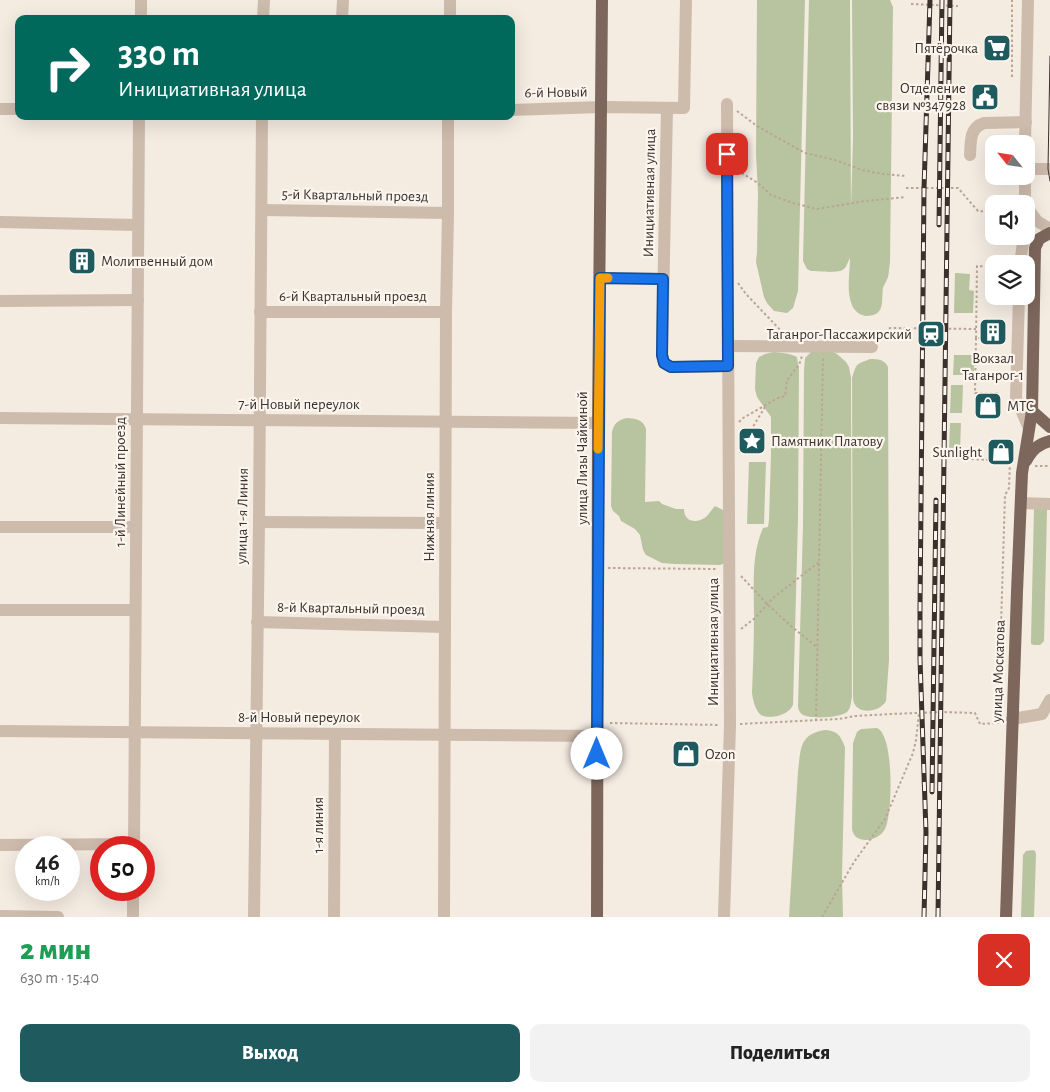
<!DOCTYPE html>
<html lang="ru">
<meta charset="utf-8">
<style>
:root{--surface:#fff;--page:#f2f2f2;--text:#222;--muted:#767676;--accent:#1f5a5e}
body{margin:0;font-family:"Alegreya Sans",sans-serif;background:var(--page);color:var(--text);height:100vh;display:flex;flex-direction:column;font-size:19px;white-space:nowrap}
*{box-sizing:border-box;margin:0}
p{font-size:16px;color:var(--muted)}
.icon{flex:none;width:28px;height:28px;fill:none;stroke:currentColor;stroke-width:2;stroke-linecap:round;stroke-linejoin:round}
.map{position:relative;height:917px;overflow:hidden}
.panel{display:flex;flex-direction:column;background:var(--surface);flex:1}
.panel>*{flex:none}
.banner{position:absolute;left:15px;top:15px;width:500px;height:105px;border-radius:10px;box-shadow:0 5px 20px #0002;background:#00695c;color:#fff;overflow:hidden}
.needle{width:32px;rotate:300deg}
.controls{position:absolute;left:985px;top:135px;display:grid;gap:10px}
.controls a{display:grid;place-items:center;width:50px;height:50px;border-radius:10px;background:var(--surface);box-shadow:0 5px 20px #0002;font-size:25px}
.speed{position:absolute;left:15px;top:836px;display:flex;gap:10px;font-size:25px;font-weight:700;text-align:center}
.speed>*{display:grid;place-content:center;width:65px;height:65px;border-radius:50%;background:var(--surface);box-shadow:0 5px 20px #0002;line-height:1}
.speed small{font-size:12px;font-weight:400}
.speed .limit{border:8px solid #d22;background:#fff;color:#111}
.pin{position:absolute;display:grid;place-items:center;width:42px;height:42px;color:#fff;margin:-21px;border-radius:10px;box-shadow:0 2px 8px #0006}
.me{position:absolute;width:55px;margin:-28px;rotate:0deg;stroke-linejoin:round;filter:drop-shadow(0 0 4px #0008)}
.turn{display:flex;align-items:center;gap:18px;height:105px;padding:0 20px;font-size:22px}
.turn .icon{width:65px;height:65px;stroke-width:2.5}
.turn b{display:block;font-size:35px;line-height:42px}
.round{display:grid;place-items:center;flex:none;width:52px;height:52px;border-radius:10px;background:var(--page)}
.headline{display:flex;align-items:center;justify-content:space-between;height:85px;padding:0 20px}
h1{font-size:30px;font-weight:800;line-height:38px;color:#1e9e55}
.action{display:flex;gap:10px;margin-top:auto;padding:10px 20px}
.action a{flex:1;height:58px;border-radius:10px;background:var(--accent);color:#fff;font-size:20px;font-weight:800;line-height:58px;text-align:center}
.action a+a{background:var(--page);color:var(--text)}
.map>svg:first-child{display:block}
.green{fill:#b8c4a0}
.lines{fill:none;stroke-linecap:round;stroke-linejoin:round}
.path{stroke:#b9a596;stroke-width:2;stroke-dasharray:2.5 2.5;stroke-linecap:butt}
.minor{stroke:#cdbbac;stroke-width:12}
.major{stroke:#7d675c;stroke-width:12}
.tram{stroke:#3b302b;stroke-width:1}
.rail-casing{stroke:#3b302b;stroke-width:5}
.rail{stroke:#fbf5ee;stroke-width:3;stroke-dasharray:9;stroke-linecap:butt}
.route-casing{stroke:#114b97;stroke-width:12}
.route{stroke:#1a73e8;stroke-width:9}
.slow{stroke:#f59e0b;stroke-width:9}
.labels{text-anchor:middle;stroke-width:4.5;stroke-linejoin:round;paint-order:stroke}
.poi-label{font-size:15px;fill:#3b302b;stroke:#fbf5ee;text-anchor:end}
.street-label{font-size:15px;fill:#3b302b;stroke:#fbf5ee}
</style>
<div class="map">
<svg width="1050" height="917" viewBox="0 0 1050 917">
<rect width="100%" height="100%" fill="#f4ebe1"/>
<g class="green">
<polygon points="757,0 805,0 798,291 793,308 787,313 774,311 767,303 764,297 756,262 757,252 758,193 756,154"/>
<path d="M 809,0 L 850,0 L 851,209 L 853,137 L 852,0 L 890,0 L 893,7 L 890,262 C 889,267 889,273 888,277 C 887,281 884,284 883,288 C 881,301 886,316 866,316 C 860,315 854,311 852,305 C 846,291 850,273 850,258 C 848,261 847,266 844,269 C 838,274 819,271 811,271 L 807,269 L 803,261 Z"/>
<polygon points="955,273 970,274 969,290 974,291 973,313 954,313"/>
<path d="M 774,352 C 782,353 790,353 797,357 L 799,370 L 798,519 L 793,705 C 791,708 791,709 788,711 C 783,716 767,719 761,715 C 755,710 753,700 752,693 C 753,667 754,641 754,616 C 754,587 751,555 763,528 L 768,527 L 769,520 L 771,455 L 771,417 L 757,397 L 755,389 L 756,363 L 759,357 L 765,354 Z"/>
<path d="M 811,352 L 833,352 L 837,354 L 846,362 L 849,367 L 851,378 L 852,696 C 851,702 851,708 847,712 C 840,718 811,719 803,715 C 799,712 798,709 798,705 L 803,526 L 804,370 L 805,358 Z"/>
<polygon points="954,355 974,355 974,375 953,375"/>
<path d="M 870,359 C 878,359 884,359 888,367 L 889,660 L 886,701 C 880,712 859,715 854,703 C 853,701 853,696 853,694 L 852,378 C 857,362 856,365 870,359 Z"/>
<polygon points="951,385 963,385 962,413 950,413"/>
<path d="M 627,418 C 636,419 643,419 646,429 L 645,502 L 659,501 L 662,504 L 676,509 L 684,509 C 684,523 698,524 707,516 C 710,513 712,509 715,506 L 723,510 L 725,563 L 720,565 L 675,564 L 662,563 L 646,555 L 643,550 L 640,535 L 635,529 L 621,521 L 619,516 L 613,511 L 611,506 L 612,432 C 614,423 618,420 627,418 Z"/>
<polygon points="950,423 961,423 960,450 949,450"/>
<polygon points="749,462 766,462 764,524 747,524"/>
<polygon points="1034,509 1047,509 1047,511 1044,641 1040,645 1034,645 1031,644 1031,640"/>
<path d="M 877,728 C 894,735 893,813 885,829 C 879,841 855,846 852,829 L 853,743 L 857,732 L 861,729 Z"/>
<path d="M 825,730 C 838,731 840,735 845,747 L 842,877 L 843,917 L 789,917 L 798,771 C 801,749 799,734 825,730 Z"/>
<polygon points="1033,850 1035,851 1036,854 1034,917 1021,917 1023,855 1026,851"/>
</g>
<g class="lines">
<g class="path">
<polyline points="911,4 958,6"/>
<polyline points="1012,77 1012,0"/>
<polyline points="737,111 757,126 805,153 835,160 862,170 883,174 906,176"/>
<polyline points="737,171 740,172 758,183 771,195 793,203 817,209 865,201 906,197"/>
<polyline points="906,188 958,188 978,211 994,212"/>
<polyline points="738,283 746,294 785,335"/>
<polyline points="976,338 975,393 1000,393"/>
<polyline points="981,338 976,338 977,266 994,267"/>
<polyline points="878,339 890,328 976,329"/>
<polyline points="739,422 743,418 778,398 785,396 787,380 799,365 802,356"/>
<polyline points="740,453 754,425 765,407"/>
<polyline points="1035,466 1050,466"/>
<polyline points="608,568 718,569"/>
<polyline points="741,576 767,604 792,627 817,647"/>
<polyline points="741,629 755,618 773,598 819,562"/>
<polyline points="816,721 823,358"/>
<polyline points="610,723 720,725"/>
<polyline points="740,724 839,719 855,716 891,714 941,712 975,713 980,724 998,723 1005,495 1009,488 1010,461 952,458"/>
<polyline points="822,917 854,862 885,819 913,753 916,740 919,713"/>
</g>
<g class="minor">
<polyline points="141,19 141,0"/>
<polyline points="263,19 264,0"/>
<polyline points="342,19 343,0"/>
<polyline points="450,19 450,0"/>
<polyline points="667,108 662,355 664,363 671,367 728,366"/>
<polyline points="0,109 19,109"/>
<polyline points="511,110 601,107 684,108 686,0"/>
<polyline points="1025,144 1028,0"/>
<path d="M 970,155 C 971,142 969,128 984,123 L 1026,122"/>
<polyline points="1026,169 1050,169"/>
<polyline points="1025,176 1025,204"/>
<polyline points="1026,206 1037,221 1050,229"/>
<polyline points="262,210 448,213"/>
<polyline points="0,222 138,225"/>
<polyline points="1020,264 1024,236"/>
<polyline points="600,278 663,279"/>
<polyline points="1019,296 1016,398 1028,426"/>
<polyline points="0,301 138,300"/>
<polyline points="260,312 446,312"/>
<polyline points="728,346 872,347"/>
<polyline points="0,418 598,423"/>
<polyline points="1021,503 1050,504"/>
<polyline points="259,522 445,523"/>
<polyline points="0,527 136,527"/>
<polyline points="0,610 135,610"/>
<polyline points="257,622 445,627"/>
<polyline points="1012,719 1042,714 1050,700"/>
<polyline points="0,731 597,736"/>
<polyline points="0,845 134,844"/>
<polyline points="134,848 139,116"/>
<polyline points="0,916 58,917"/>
<polyline points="133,917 133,890"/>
<polyline points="254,917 259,522 262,116"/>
<polyline points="334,917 335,734"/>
<polyline points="444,917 446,312 448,213 448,116"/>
<polyline points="724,917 730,725 727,104"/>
</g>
<g class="major">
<polyline points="1032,411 1050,427"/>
<path d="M 1026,461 C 1032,450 1038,444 1050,441"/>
<polyline points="597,917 598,423 602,0"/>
<polyline points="1006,917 1017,592 1022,473 1032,411 1035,248 1039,239 1050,233"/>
</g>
<polyline class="tram" points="1050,56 1048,169 1050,181"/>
<defs>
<g id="rail">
<polyline points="939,225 942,0"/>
<polyline points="932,792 936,500"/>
<polyline points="924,917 926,832 920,659 920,609 924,189 930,0"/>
<polyline points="938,917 950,0"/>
</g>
</defs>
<use href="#rail" class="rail-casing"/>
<use href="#rail" class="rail"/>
</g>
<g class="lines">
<defs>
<polyline id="route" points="597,754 600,278 663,279 662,355 664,363 671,367 728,366 727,154"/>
</defs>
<use href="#route" class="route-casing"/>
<use href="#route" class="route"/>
<polyline class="slow" points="598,449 600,278 608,278"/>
</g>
<defs>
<symbol id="supermarket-square" viewBox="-11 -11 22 22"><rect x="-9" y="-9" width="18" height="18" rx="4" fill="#1f5a5e" stroke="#fbf5ee"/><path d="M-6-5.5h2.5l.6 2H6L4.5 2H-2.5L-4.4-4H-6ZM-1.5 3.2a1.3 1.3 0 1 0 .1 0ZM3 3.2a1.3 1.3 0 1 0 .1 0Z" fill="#fff"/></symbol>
<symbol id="civic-square" viewBox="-11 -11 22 22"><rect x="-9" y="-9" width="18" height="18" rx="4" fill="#1f5a5e" stroke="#fbf5ee"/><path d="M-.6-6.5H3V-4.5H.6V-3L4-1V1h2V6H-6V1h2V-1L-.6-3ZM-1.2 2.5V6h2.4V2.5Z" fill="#fff"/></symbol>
<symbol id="building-square" viewBox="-11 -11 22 22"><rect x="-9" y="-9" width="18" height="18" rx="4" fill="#1f5a5e" stroke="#fbf5ee"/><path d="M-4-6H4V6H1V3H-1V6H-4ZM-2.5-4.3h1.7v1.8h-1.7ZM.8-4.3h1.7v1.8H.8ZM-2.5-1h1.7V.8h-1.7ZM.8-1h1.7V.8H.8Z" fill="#fff"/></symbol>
<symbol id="station-square" viewBox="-11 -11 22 22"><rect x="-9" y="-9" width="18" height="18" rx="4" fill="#1f5a5e" stroke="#fbf5ee"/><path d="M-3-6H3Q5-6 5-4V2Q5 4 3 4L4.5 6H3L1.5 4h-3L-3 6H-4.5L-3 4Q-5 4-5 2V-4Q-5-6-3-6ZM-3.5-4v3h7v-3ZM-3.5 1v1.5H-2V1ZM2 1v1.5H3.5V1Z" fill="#fff"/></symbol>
<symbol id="shop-square" viewBox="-11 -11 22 22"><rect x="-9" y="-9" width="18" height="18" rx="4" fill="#1f5a5e" stroke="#fbf5ee"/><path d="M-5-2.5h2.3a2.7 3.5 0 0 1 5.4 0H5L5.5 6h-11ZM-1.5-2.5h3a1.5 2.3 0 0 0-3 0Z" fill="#fff"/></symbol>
<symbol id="sight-square" viewBox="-11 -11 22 22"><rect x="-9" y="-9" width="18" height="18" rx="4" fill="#1f5a5e" stroke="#fbf5ee"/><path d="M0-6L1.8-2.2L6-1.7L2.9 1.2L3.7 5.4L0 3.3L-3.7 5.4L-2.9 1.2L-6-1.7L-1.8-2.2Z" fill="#fff"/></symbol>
</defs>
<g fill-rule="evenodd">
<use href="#supermarket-square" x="981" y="32" width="32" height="32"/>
<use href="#civic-square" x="969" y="81" width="32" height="32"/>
<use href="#building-square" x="66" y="245" width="32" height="32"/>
<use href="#building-square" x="977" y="316" width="32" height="32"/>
<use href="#station-square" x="915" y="318" width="32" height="32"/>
<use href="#shop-square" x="972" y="390" width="32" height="32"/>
<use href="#sight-square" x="736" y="425" width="32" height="32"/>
<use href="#shop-square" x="985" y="436" width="32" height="32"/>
<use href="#shop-square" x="670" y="738" width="32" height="32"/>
</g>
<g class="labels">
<g class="poi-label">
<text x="978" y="53">Пятёрочка</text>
<text x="966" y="93">Отделение<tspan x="966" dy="17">связи №347928</tspan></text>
<text x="101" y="266" text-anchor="start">Молитвенный дом</text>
<text x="912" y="339">Таганрог-Пассажирский</text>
<text x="993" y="363" text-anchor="middle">Вокзал<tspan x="993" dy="17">Таганрог-1</tspan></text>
<text x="1007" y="411" text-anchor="start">МТС</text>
<text x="771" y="446" text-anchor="start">Памятник Платову</text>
<text x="982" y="457">Sunlight</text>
<text x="705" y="759" text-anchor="start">Ozon</text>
</g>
<g class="street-label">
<text transform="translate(556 92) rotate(-1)" y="5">6-й Новый</text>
<text transform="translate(649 193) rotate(-89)" y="5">Инициативная улица</text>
<text transform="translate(355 195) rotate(1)" y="5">5-й Квартальный проезд</text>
<text x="353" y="301">6-й Квартальный проезд</text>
<text x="299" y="409">7-й Новый переулок</text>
<text transform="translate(582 458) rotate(-90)" y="5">улица Лизы Чайкиной</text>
<text transform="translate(120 482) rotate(-90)" y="5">1-й Линейный проезд</text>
<text transform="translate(242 516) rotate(-89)" y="5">улица 1-я Линия</text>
<text transform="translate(429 517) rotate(-90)" y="5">Нижняя линия</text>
<text transform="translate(351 608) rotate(1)" y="5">8-й Квартальный проезд</text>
<text transform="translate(713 642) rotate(-90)" y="5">Инициативная улица</text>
<text transform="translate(998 671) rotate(-88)" y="5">улица Москатова</text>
<text x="299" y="722">8-й Новый переулок</text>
<text transform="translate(318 825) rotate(-90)" y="5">1-я линия</text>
</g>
</g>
</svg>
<div class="controls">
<a><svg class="needle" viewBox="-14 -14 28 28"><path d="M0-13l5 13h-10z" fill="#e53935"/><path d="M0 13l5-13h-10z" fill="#767676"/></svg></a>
<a><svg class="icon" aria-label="sound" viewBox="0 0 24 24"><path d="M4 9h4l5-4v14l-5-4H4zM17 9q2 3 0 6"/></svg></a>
<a><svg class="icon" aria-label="layers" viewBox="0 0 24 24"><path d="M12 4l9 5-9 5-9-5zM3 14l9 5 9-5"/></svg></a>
</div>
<div class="speed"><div>46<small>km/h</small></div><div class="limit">50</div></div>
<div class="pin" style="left:727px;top:154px;background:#d93025"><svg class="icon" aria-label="arrive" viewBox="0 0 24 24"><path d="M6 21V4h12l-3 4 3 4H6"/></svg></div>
<svg class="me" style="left:597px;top:754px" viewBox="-20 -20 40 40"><circle r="19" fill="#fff"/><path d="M0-13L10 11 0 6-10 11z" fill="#1a73e8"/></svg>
<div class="banner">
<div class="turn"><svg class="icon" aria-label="right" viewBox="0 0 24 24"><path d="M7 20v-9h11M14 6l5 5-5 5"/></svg><div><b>330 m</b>Инициативная улица</div></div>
</div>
</div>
<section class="panel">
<div class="headline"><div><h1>2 мин</h1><p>630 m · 15:40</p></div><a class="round" style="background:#d93025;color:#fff"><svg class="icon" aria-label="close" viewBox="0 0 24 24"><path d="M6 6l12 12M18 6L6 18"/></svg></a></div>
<div class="action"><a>Выход</a><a>Поделиться</a></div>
</section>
